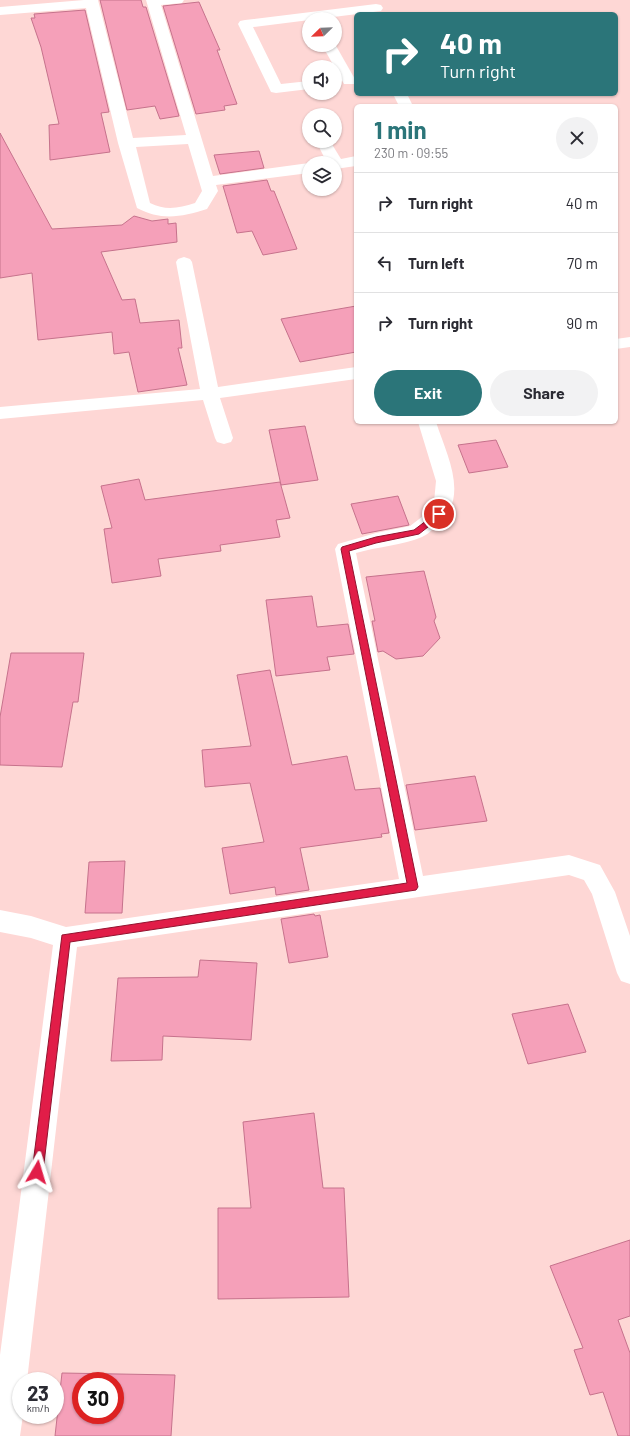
<!DOCTYPE html>
<meta charset="utf-8">
<style>
:root{--surface:#fff;--page:#f2f2f3;--text:#2b2b33;--muted:#7c7c81;--line:#e1e1e2;--accent:#2b7579}
body{margin:0;font-family:Barlow,sans-serif;background:var(--page);color:var(--text);height:100vh;display:flex;flex-direction:column;font-size:15px;white-space:nowrap}
*{box-sizing:border-box;margin:0}
p{font-size:13px;color:var(--muted)}
.icon{flex:none;width:22px;height:22px;fill:none;stroke:currentColor;stroke-width:2;stroke-linecap:round;stroke-linejoin:round}
.map{position:relative;flex:1;overflow:hidden}
.side{position:absolute;left:354px;top:104px;width:264px;height:320px;display:flex;flex-direction:column;background:var(--surface);border-radius:6px;box-shadow:0 1px 3px #0004}
.side>*{flex:none}
.top-card{position:absolute;left:354px;top:12px;width:264px;height:84px;border-radius:6px;box-shadow:0 1px 3px #0004;background:#2b7579;color:#fff;overflow:hidden}
.needle{width:26px;rotate:247deg}
.buttons{position:absolute;left:302px;top:12px;display:grid;gap:8px}
.buttons a{display:grid;place-items:center;width:40px;height:40px;border-radius:50%;background:var(--surface);box-shadow:0 1px 3px #0004;font-size:20px}
.speed{position:absolute;left:12px;top:1372px;display:flex;gap:8px;font-size:20px;font-weight:700;text-align:center}
.speed>*{display:grid;place-content:center;width:52px;height:52px;border-radius:50%;background:var(--surface);box-shadow:0 1px 3px #0004;line-height:1}
.speed small{font-size:10px;font-weight:400}
.speed .limit{border:6px solid #d22;background:#fff;color:#111}
.pin{position:absolute;display:grid;place-items:center;width:34px;height:34px;color:#fff;margin:-17px;border:2px solid #fff;border-radius:50%;box-shadow:0 1px 4px #0007}
.me{position:absolute;width:44px;margin:-22px;rotate:7deg;stroke-linejoin:round;filter:drop-shadow(0 0 3px #0008)}
.turn{display:flex;align-items:center;gap:14px;height:84px;padding:0 20px;font-size:18px}
.turn .icon{width:52px;height:52px;stroke-width:2.5}
.turn b{display:block;font-size:28px;line-height:34px}
.round{display:grid;place-items:center;flex:none;width:42px;height:42px;border-radius:21px;background:var(--page)}
.headline{display:flex;align-items:center;justify-content:space-between;height:68px;padding:0 20px}
h1{font-size:24px;font-weight:700;line-height:30px;color:var(--accent)}
.button{display:flex;gap:8px;margin-top:auto;padding:8px 20px}
.button a{flex:1;height:46px;border-radius:24px;background:var(--accent);color:#fff;font-size:16px;font-weight:700;line-height:46px;text-align:center}
.button a+a{background:var(--page);color:var(--text)}
ul{padding:0;list-style:none}
li{display:flex;align-items:center;gap:12px;height:60px;padding:0 20px;border-top:1px solid var(--line)}
li div{flex:1}
li b{display:block;font-size:15px}
li em{font-style:normal}
.map>svg:first-child{display:block}
.building{fill:#f5a0b9;stroke:#c6728c;fill-rule:evenodd}
.lines{fill:none;stroke-linecap:round;stroke-linejoin:round}
.minor{fill:#fff;fill-rule:evenodd}
.route{fill:#e11d48;stroke:#92132f}
</style>
<div class="map">
<svg width="630" height="1436" viewBox="0 0 630 1436">
<rect width="100%" height="100%" fill="#fed7d5"/>
<g class="building">
<polygon points="100,0 141,0 143,7 146,7 179,116 160,119 155,106 127,110"/>
<polygon points="199,2 220,50 217,50 237,104 224,106 225,110 196,114 163,6"/>
<polygon points="85,10 109,112 101,113 110,152 50,160 49,125 59,124 41,47 31,18 35,18 34,14"/>
<polygon points="0,133 52,229 122,225 134,216 152,221 168,219 168,224 176,223 177,242 101,252 122,300 135,299 140,323 179,320 182,348 178,348 187,385 138,392 129,352 114,354 112,332 38,340 32,273 0,278"/>
<polygon points="259,151 264,168 220,174 214,155"/>
<polygon points="267,180 271,191 274,191 297,249 263,255 252,231 237,233 223,186"/>
<polygon points="356,306 356,352 300,362 281,319"/>
<polygon points="305,426 318,480 281,485 269,430"/>
<polygon points="496,440 508,467 469,473 458,445"/>
<polygon points="139,479 145,500 280,482 290,518 276,520 280,537 220,545 221,551 158,559 161,576 112,583 104,529 112,528 101,486"/>
<polygon points="398,496 409,525 362,534 351,504"/>
<polygon points="424,571 436,617 434,621 440,638 423,656 396,659 383,651 378,652 372,621 375,621 366,577"/>
<polygon points="312,596 317,627 348,624 354,654 327,657 330,670 276,676 266,600"/>
<polygon points="11,653 84,653 78,702 73,702 62,767 0,765 0,717"/>
<polygon points="270,670 292,765 347,756 355,790 380,788 389,833 381,834 382,837 300,848 309,890 276,895 275,887 230,894 222,848 264,842 250,783 205,787 202,750 251,746 237,675"/>
<polygon points="475,776 487,821 415,830 406,785"/>
<polygon points="125,861 122,913 85,913 89,862"/>
<polygon points="314,914 315,916 320,915 328,957 289,963 281,919"/>
<polygon points="200,960 257,963 251,1040 163,1036 162,1060 111,1061 118,978 198,977"/>
<polygon points="568,1004 586,1052 528,1064 512,1014"/>
<polygon points="314,1113 323,1188 344,1188 349,1297 218,1299 218,1208 251,1208 243,1122"/>
<polygon points="630,1240 630,1316 618,1320 630,1353 630,1436 618,1436 603,1392 590,1395 574,1350 583,1348 550,1266"/>
<path d="M 62,1373 L 175,1375 L 171,1436 L 55,1436 ZM 81,1381 L 115,1381 L 115,1415 L 81,1415 Z"/>
</g>
<g class="lines">
<g class="minor">
<path d="M 84,0 L 98,0 L 133,138 L 186,135 L 146,0 L 184,0 L 182,3 L 161,5 L 213,176 L 309,163 L 309,173 L 216,185 L 218,191 L 207,209 C 182,217 161,221 137,208 L 118,143 L 86,8 L 0,15 L 0,7 ZM 188,144 L 202,191 L 195,203 C 179,208 166,211 150,203 L 136,147 Z"/>
<polygon points="376,4 381,5 383,8 381,11 253,27 281,84 309,81 309,89 276,93 271,92 238,24 240,21 245,20"/>
<polygon points="335,44 356,81 354,84 344,84 322,45"/>
<polygon points="393,94 407,94 413,106 399,106"/>
<polygon points="316,141 330,141 341,159 356,156 356,166 335,169 335,163 327,163"/>
<polygon points="184,257 190,259 192,262 218,387 356,367 356,379 220,398 233,438 231,442 224,444 217,442 215,438 203,400 0,419 0,407 200,389 176,262 178,259"/>
<polygon points="630,337 630,347 616,349 616,339"/>
<path d="M 418,422 L 436,422 C 447,456 471,499 436,526 C 432,530 427,535 422,537 C 404,545 376,547 356,553 L 423,876 L 569,855 L 600,865 L 615,892 L 630,936 L 630,984 L 621,981 L 617,973 L 592,894 L 584,880 L 569,875 L 77,947 L 27,1381 L 21,1381 L 21,1415 L 23,1415 L 20,1436 L 0,1436 L 0,1355 L 53,945 L 31,938 L 0,932 L 0,910 L 31,916 L 66,927 L 399,879 L 335,549 L 338,544 L 376,533 L 410,526 L 431,510 L 434,502 L 436,481 Z"/>
</g>
</g>
<polygon class="route" points="439,511 443,514 442,516 419,534 376,543 349,551 418,887 416,890 70,942 43,1172 41,1175 37,1177 33,1175 32,1172 62,935 407,883 341,549 342,547 376,537 414,530"/>
</svg>
<div class="buttons">
<a><svg class="needle" viewBox="-14 -14 28 28"><path d="M0-13l5 13h-10z" fill="#e53935"/><path d="M0 13l5-13h-10z" fill="#7c7c81"/></svg></a>
<a><svg class="icon" aria-label="sound" viewBox="0 0 24 24"><path d="M4 9h4l5-4v14l-5-4H4zM17 9q2 3 0 6"/></svg></a>
<a><svg class="icon" aria-label="search" viewBox="0 0 24 24"><circle cx="10" cy="10" r="6"/><path d="M15 15l6 6"/></svg></a>
<a><svg class="icon" aria-label="layers" viewBox="0 0 24 24"><path d="M12 4l9 5-9 5-9-5zM3 14l9 5 9-5"/></svg></a>
</div>
<div class="speed"><div>23<small>km/h</small></div><div class="limit">30</div></div>
<div class="pin" style="left:439px;top:514px;background:#d93025"><svg class="icon" aria-label="arrive" viewBox="0 0 24 24"><path d="M6 21V4h12l-3 4 3 4H6"/></svg></div>
<svg class="me" style="left:37px;top:1172px" viewBox="-20 -20 40 40"><path d="M0-17L14 15 0 8-14 15z" fill="#e11d48" stroke="#fff" stroke-width="4"/></svg>
<div class="top-card">
<div class="turn"><svg class="icon" aria-label="right" viewBox="0 0 24 24"><path d="M7 20v-9h11M14 6l5 5-5 5"/></svg><div><b>40 m</b>Turn right</div></div>
</div>
<section class="side">
<div class="headline"><div><h1>1 min</h1><p>230 m · 09:55</p></div><a class="round"><svg class="icon" aria-label="close" viewBox="0 0 24 24"><path d="M6 6l12 12M18 6L6 18"/></svg></a></div>
<ul>
<li><svg class="icon" aria-label="right" viewBox="0 0 24 24"><path d="M7 20v-9h11M14 6l5 5-5 5"/></svg><div><b>Turn right</b></div><em>40 m</em></li>
<li><svg class="icon" aria-label="left" viewBox="0 0 24 24"><path d="M17 20v-9H6M10 6l-5 5 5 5"/></svg><div><b>Turn left</b></div><em>70 m</em></li>
<li><svg class="icon" aria-label="right" viewBox="0 0 24 24"><path d="M7 20v-9h11M14 6l5 5-5 5"/></svg><div><b>Turn right</b></div><em>90 m</em></li>
</ul>
<div class="button"><a>Exit</a><a>Share</a></div>
</section>
</div>
